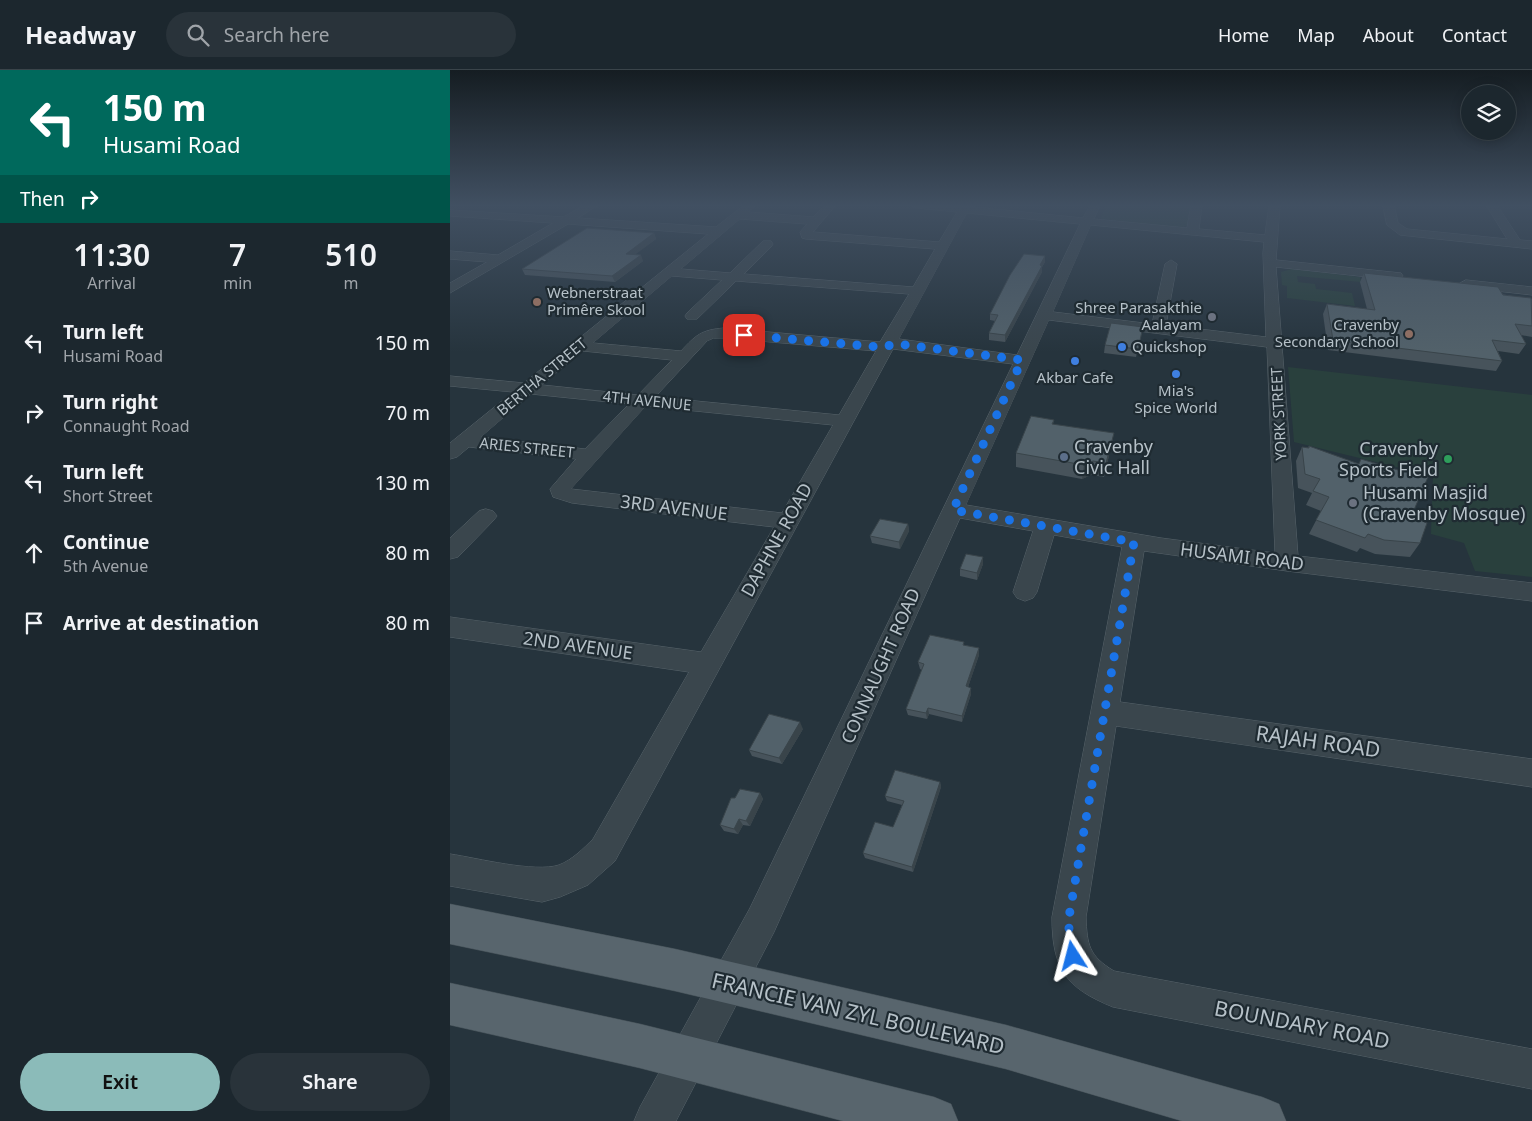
<!DOCTYPE html>
<meta charset="utf-8">
<style>
:root{--surface:#1c272e;--page:#29333a;--text:#f1f3f6;--muted:#a0a5aa;--line:#3a444a;--accent:#8bbbb9}
body{margin:0;font-family:"Noto Sans",sans-serif;background:var(--page);color:var(--text);height:100vh;display:flex;flex-direction:column;font-size:19px;white-space:nowrap}
*{box-sizing:border-box;margin:0}
p{font-size:16px;color:var(--muted)}
.icon{flex:none;width:28px;height:28px;fill:none;stroke:currentColor;stroke-width:2;stroke-linecap:round;stroke-linejoin:round}
.map{position:relative;flex:1;overflow:hidden}
.panel{display:flex;flex-direction:column;background:var(--surface);width:450px}
.panel>*{flex:none}
.hud{background:#00695c;color:#fff;overflow:hidden}
.fabs{position:absolute;left:1011px;top:15px;display:grid;gap:10px}
.fabs a{display:grid;place-items:center;width:55px;height:55px;border-radius:50%;background:var(--surface);box-shadow:0 2px 12px #0003,0 0 0 1px var(--line);font-size:25px}
.pin{position:absolute;display:grid;place-items:center;width:42px;height:42px;color:#fff;margin:-21px;border-radius:10px;box-shadow:0 2px 8px #0006}
.me{position:absolute;width:55px;margin:-28px;rotate:351deg;stroke-linejoin:round;filter:drop-shadow(0 0 4px #0008)}
.turn{display:flex;align-items:center;gap:18px;height:105px;padding:0 20px;font-size:22px}
.turn .icon{width:65px;height:65px;stroke-width:2.5}
.turn b{display:block;font-size:35px;line-height:42px}
.then{display:flex;align-items:center;height:48px;padding:0 20px;background:#0003;gap:10px;font-size:19px}
.eta{display:flex;justify-content:space-evenly;align-items:center;height:85px;text-align:center}
.eta b{font-size:30px;font-weight:600;line-height:35px}
.cta{display:flex;gap:10px;margin-top:auto;padding:10px 20px}
.cta a{flex:1;height:58px;border-radius:30px;background:var(--accent);color:#111;font-size:20px;font-weight:600;line-height:58px;text-align:center}
.cta a+a{background:var(--page);color:var(--text)}
ul{padding:0;list-style:none}
li{display:flex;align-items:center;gap:15px;height:70px;padding:0 20px}
li div{flex:1}
li b{display:block;font-size:19px}
li em{font-style:normal}
header{display:flex;align-items:center;gap:30px;box-sizing:border-box;height:70px;padding:0 25px;background:var(--surface);border-bottom:1px solid var(--line)}
header strong{font-size:24px}
nav{display:flex;gap:28px;margin-inline-start:auto;font-size:18px}
.search{width:350px;height:45px;background:var(--page);display:flex;align-items:center;gap:12px;box-sizing:border-box;padding:0 18px;border-radius:28px;color:var(--muted);font-size:19px}
main{display:flex;flex:1;min-height:0}
.map>svg:first-child{display:block}
.green{fill:#29403d}
.lines{fill:none;stroke-linecap:round;stroke-linejoin:round}
.minor-casing{stroke:#58646b;stroke-width:1}
.major-casing{stroke:#434f56;stroke-width:1}
.minor{fill:#3a464d;fill-rule:evenodd}
.major{fill:#58656d;fill-rule:evenodd}
.wall{fill:#47535b}
.shaded-wall{fill:#39444a}
.building{fill:#52616a;stroke:#39444a}
.route{stroke:#1a73e8;stroke-width:9;stroke-dasharray:0 16.2}
.education-dot{fill:#8d6e63;stroke:#1f2b32;stroke-width:2}
.worship-dot{fill:#6b7280;stroke:#1f2b32;stroke-width:2}
.shop-dot{fill:#3f7fe0;stroke:#1f2b32;stroke-width:2}
.service-dot{fill:#5c6f8a;stroke:#1f2b32;stroke-width:2}
.leisure-dot{fill:#2e9e5b;stroke:#1f2b32;stroke-width:2}
.labels{text-anchor:middle;stroke-width:4.5;stroke-linejoin:round;paint-order:stroke}
.far-poi-label{font-size:15px;fill:#b6c1c8;stroke:#1f2b32;text-anchor:start}
.far-street-label{font-size:15px;fill:#b6c1c8;stroke:#1f2b32}
.poi-label{font-size:18px;fill:#b6c1c8;stroke:#1f2b32;text-anchor:start}
.street-label{font-size:18px;fill:#b6c1c8;stroke:#1f2b32}
.near-street-label{font-size:21px;fill:#b6c1c8;stroke:#1f2b32}
</style>
<header>
<strong>Headway</strong>
<div class="search"><svg class="icon" aria-label="search" viewBox="0 0 24 24"><circle cx="10" cy="10" r="6"/><path d="M15 15l6 6"/></svg>Search here</div>
<nav><a>Home</a><a>Map</a><a>About</a><a>Contact</a></nav>
</header>
<main>
<section class="panel">
<div class="hud">
<div class="turn"><svg class="icon" aria-label="left" viewBox="0 0 24 24"><path d="M17 20v-9H6M10 6l-5 5 5 5"/></svg><div><b>150 m</b>Husami Road</div></div>
<div class="then">Then<svg class="icon" aria-label="right" viewBox="0 0 24 24"><path d="M7 20v-9h11M14 6l5 5-5 5"/></svg></div>
</div>
<div class="eta">
<div><b>11:30</b><p>Arrival</p></div>
<div><b>7</b><p>min</p></div>
<div><b>510</b><p>m</p></div>
</div>
<ul>
<li><svg class="icon" aria-label="left" viewBox="0 0 24 24"><path d="M17 20v-9H6M10 6l-5 5 5 5"/></svg><div><b>Turn left</b><p>Husami Road</p></div><em>150 m</em></li>
<li><svg class="icon" aria-label="right" viewBox="0 0 24 24"><path d="M7 20v-9h11M14 6l5 5-5 5"/></svg><div><b>Turn right</b><p>Connaught Road</p></div><em>70 m</em></li>
<li><svg class="icon" aria-label="left" viewBox="0 0 24 24"><path d="M17 20v-9H6M10 6l-5 5 5 5"/></svg><div><b>Turn left</b><p>Short Street</p></div><em>130 m</em></li>
<li><svg class="icon" aria-label="ahead" viewBox="0 0 24 24"><path d="M12 20V5M6 11l6-6 6 6"/></svg><div><b>Continue</b><p>5th Avenue</p></div><em>80 m</em></li>
<li><svg class="icon" aria-label="arrive" viewBox="0 0 24 24"><path d="M6 21V4h12l-3 4 3 4H6"/></svg><div><b>Arrive at destination</b></div><em>80 m</em></li>
</ul>
<div class="cta"><a>Exit</a><a>Share</a></div>
</section>
<div class="map">
<svg width="1082" height="1051" viewBox="0 0 1082 1051">
<rect width="100%" height="100%" fill="#26343d"/>
<g class="green">
<polygon points="657,135 743,135 739,155 733,157 721,158 653,149 651,147"/>
<polygon points="841,199 910,207 911,212 847,206 848,212 865,214 866,219 902,223 905,236 837,228 837,216 832,215 831,202"/>
<polygon points="838,297 1082,325 1082,507 1025,501 1014,473 981,464 983,406 844,372"/>
</g>
<g class="lines">
<defs>
<g id="minor">
<path d="M 135,135 L 148,135 L 128,148 L 266,157 L 294,135 L 306,135 L 298,142 L 363,147 L 375,135 L 386,135 L 363,162 L 489,172 L 507,142 L 467,138 L 463,137 L 462,135 L 514,136 L 633,148 L 640,135 L 650,135 L 644,149 L 737,158 L 741,135 L 752,135 L 749,159 L 815,165 L 819,135 L 830,135 L 826,190 L 951,203 L 953,206 L 946,210 L 826,197 L 848,486 L 1082,513 L 1082,531 L 837,501 L 694,481 L 670,632 L 1082,689 L 1082,717 L 666,656 L 636,847 C 637,875 639,886 664,901 L 1082,979 L 1082,1019 L 663,937 C 616,918 602,899 602,847 L 672,477 L 604,465 L 587,522 L 583,528 L 575,531 L 567,528 L 563,522 L 583,461 L 510,448 L 324,862 L 226,1051 L 184,1051 L 190,1037 L 300,838 L 563,294 L 443,279 L 165,791 L 138,815 L 110,827 L 92,832 L 0,816 L 0,784 C 27,788 85,803 109,795 C 122,790 133,779 143,769 L 239,602 L 0,567 L 0,547 L 251,582 L 324,457 L 122,433 L 103,427 L 100,419 L 126,389 L 19,377 L 7,387 L 0,389 L 0,373 L 63,322 L 0,316 L 0,306 L 74,313 L 258,164 L 118,154 L 0,223 L 0,213 L 37,192 L 0,189 L 0,181 L 48,185 L 103,153 L 0,146 L 0,140 L 113,147 ZM 517,143 L 630,154 L 567,285 L 449,269 ZM 290,149 L 357,154 L 350,162 L 352,168 L 356,169 L 485,179 L 463,217 L 294,204 L 321,177 L 323,174 L 321,171 L 313,171 L 280,203 L 231,199 ZM 641,155 L 814,172 L 813,183 L 816,267 L 716,255 L 727,194 L 721,190 L 715,194 L 702,254 L 603,242 ZM 222,206 L 272,210 L 237,243 L 235,246 L 237,249 L 247,249 L 286,211 L 459,224 L 430,272 L 274,258 C 251,260 246,265 231,281 L 143,273 ZM 599,250 L 817,277 L 825,483 L 711,468 L 516,435 ZM 264,268 L 274,268 L 426,281 L 389,345 L 205,327 L 257,271 ZM 133,281 L 222,290 L 188,325 L 92,315 ZM 81,324 L 179,334 L 135,379 L 31,367 ZM 196,336 L 383,355 L 332,443 L 121,419 Z"/>
<polygon points="933,135 944,135 948,153 957,159 1057,169 1036,135 1047,135 1070,170 1082,171 1082,179 950,165 937,155"/>
<polygon points="1016,210 1082,217 1082,225 1011,217 1009,214"/>
<polygon points="36,439 43,441 47,446 43,451 8,487 0,489 0,468 29,441"/>
</g>
<g id="major">
<polygon points="0,834 225,879 556,955 812,1027 829,1034 836,1051 732,1051 556,999 225,921 0,874"/>
<polygon points="0,913 190,954 484,1027 501,1034 508,1051 393,1051 190,998 0,955"/>
</g>
</defs>
<use href="#minor" class="minor-casing"/>
<use href="#major" class="major-casing"/>
<use href="#minor" class="minor"/>
<use href="#major" class="major"/>
</g>
<g class="wall">
<polygon points="204,163 206,169 185,184 193,191 165,212 75,205 72,199"/>
<polygon points="595,186 595,192 592,197 592,202 555,272 539,270 539,263 545,251 540,250 540,244"/>
<polygon points="914,203 1082,229 1082,267 1071,265 1076,274 1069,284 1048,281 1052,291 1046,301 878,280 873,244 877,234 917,239 910,212"/>
<polygon points="693,257 686,287 654,283 655,275"/>
<polygon points="604,350 603,354 661,377 654,407 641,405 632,409 566,397 566,383"/>
<polygon points="859,376 964,440 970,450 970,473 960,487 925,484 910,478 907,482 859,464 871,441 856,435 862,423 848,418 846,391 852,377 858,378"/>
<polygon points="458,454 459,461 450,479 422,473 420,466"/>
<polygon points="533,494 527,510 510,506 510,499"/>
<polygon points="514,572 514,575 529,578 529,585 518,617 521,624 512,652 479,644 477,649 458,645 456,639 472,600 470,599 468,592"/>
<polygon points="353,659 332,694 302,686 299,680"/>
<polygon points="490,712 491,717 463,802 415,788 413,783 443,757 452,735 437,731 435,726"/>
<polygon points="310,723 313,729 300,756 293,755 288,764 274,761 270,755 285,728"/>
</g>
<g class="shaded-wall">
<polygon points="204,163 206,169 178,190 176,184"/>
<polygon points="191,185 193,191 165,212 162,206"/>
<polygon points="595,186 595,192 592,197 592,202 555,272 555,265"/>
<polygon points="664,363 661,377 654,407 656,393"/>
<polygon points="643,391 641,405 632,409 634,395"/>
<polygon points="458,454 459,461 450,479 449,472"/>
<polygon points="533,487 533,494 527,510 527,503"/>
<polygon points="529,578 529,585 516,623 516,616"/>
<polygon points="521,618 521,624 512,652 512,646"/>
<polygon points="478,638 479,644 477,649 476,643"/>
<polygon points="350,652 353,659 332,694 329,688"/>
<polygon points="490,712 491,717 463,802 462,797"/>
<polygon points="310,723 313,729 300,756 296,751"/>
<polygon points="289,749 293,755 288,764 284,759"/>
</g>
<g class="building">
<polygon points="137,158 204,163 176,184 191,185 162,206 72,199"/>
<polygon points="574,184 595,186 590,195 592,196 555,265 539,263 548,245 540,244 560,205"/>
<polygon points="914,203 1048,217 1053,225 1081,228 1082,256 1065,254 1076,274 1042,270 1052,291 883,270 877,234 925,240"/>
<polygon points="661,253 693,257 688,279 655,275"/>
<polygon points="581,346 604,350 602,354 664,363 656,393 643,391 634,395 566,383"/>
<polygon points="859,376 909,394 911,389 948,400 949,397 978,407 964,440 973,444 970,450 977,453 970,473 934,470 918,464 915,468 866,450 879,427 863,421 870,409 855,404 852,377 859,378"/>
<polygon points="430,449 458,454 449,472 420,466"/>
<polygon points="516,484 533,487 527,503 510,499"/>
<polygon points="480,565 514,572 513,575 529,578 516,616 521,618 512,646 478,638 476,643 456,639 474,594 468,592"/>
<polygon points="319,644 350,652 329,688 299,680"/>
<polygon points="445,700 490,712 462,797 413,783 425,752 443,757 454,731 435,726"/>
<polygon points="290,719 310,723 296,751 289,749 284,759 270,755 281,728 285,728"/>
</g>
<linearGradient id="sky" x2="0" y2="1"><stop stop-color="#151d22"/><stop offset="0.48" stop-color="#415062"/><stop offset="1" stop-color="#415062" stop-opacity="0"/></linearGradient>
<rect width="1082" height="282" fill="url(#sky)"/>
<g class="lines">
<polyline class="route" points="294,265 430,277 448,274 572,290 503,440 684,472 619,847 619,860 623,886"/>
</g>
<g class="education-dot">
<circle cx="87" cy="232" r="5"/>
<circle cx="959" cy="264" r="5"/>
</g>
<g class="worship-dot">
<circle cx="762" cy="247" r="5"/>
<circle cx="903" cy="433" r="5"/>
</g>
<g class="shop-dot">
<circle cx="672" cy="277" r="5"/>
<circle cx="625" cy="291" r="5"/>
<circle cx="726" cy="304" r="5"/>
</g>
<circle class="service-dot" cx="614" cy="387" r="5"/>
<circle class="leisure-dot" cx="998" cy="389" r="5"/>
<g class="labels">
<g class="far-poi-label">
<text x="97" y="228">Webnerstraat<tspan x="97" dy="17">Primêre Skool</tspan></text>
<text x="752" y="243" text-anchor="end">Shree Parasakthie<tspan x="752" dy="17">Aalayam</tspan></text>
<text x="949" y="260" text-anchor="end">Cravenby<tspan x="949" dy="17">Secondary School</tspan></text>
<text x="682" y="282">Quickshop</text>
<text x="625" y="313" text-anchor="middle">Akbar Cafe</text>
<text x="726" y="326" text-anchor="middle">Mia's<tspan x="726" dy="17">Spice World</tspan></text>
</g>
<g class="far-street-label">
<text transform="translate(92 307) rotate(-40)" y="5">BERTHA STREET</text>
<text transform="translate(197 331) rotate(6)" y="5">4TH AVENUE</text>
<text transform="translate(829 344) rotate(-93)" y="5">YORK STREET</text>
<text transform="translate(77 378) rotate(6)" y="5">ARIES STREET</text>
</g>
<g class="poi-label">
<text x="624" y="383">Cravenby<tspan x="624" dy="21">Civic Hall</tspan></text>
<text x="988" y="385" text-anchor="end">Cravenby<tspan x="988" dy="21">Sports Field</tspan></text>
<text x="913" y="429">Husami Masjid<tspan x="913" dy="21">(Cravenby Mosque)</tspan></text>
</g>
<g class="street-label">
<text transform="translate(224 438) rotate(7)" y="6">3RD AVENUE</text>
<text transform="translate(327 470) rotate(-61)" y="6">DAPHNE ROAD</text>
<text transform="translate(792 487) rotate(7)" y="6">HUSAMI ROAD</text>
<text transform="translate(128 576) rotate(8)" y="6">2ND AVENUE</text>
<text transform="translate(431 596) rotate(-66)" y="6">CONNAUGHT ROAD</text>
</g>
<g class="near-street-label">
<text transform="translate(868 672) rotate(8)" y="7">RAJAH ROAD</text>
<text transform="translate(408 944) rotate(13)" y="7">FRANCIE VAN ZYL BOULEVARD</text>
<text transform="translate(852 955) rotate(11)" y="7">BOUNDARY ROAD</text>
</g>
</g>
</svg>
<div class="fabs">
<a><svg class="icon" aria-label="layers" viewBox="0 0 24 24"><path d="M12 4l9 5-9 5-9-5zM3 14l9 5 9-5"/></svg></a>
</div>
<div class="pin" style="left:294px;top:265px;background:#d93025"><svg class="icon" aria-label="arrive" viewBox="0 0 24 24"><path d="M6 21V4h12l-3 4 3 4H6"/></svg></div>
<svg class="me" style="left:623px;top:886px" viewBox="-20 -20 40 40"><path d="M0-17L14 15 0 8-14 15z" fill="#1a73e8" stroke="#fff" stroke-width="4"/></svg>
</div>
</main>
